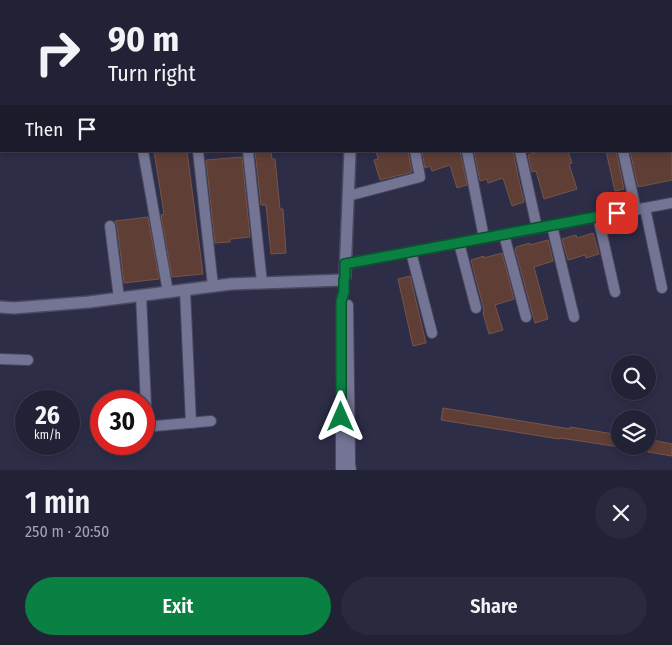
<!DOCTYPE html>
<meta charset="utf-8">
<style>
:root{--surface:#222236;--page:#2a2a3e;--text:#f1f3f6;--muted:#a2a4ad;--line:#3f3f51;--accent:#0b8043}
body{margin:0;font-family:"Fira Sans Condensed",sans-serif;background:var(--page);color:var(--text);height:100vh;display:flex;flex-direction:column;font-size:19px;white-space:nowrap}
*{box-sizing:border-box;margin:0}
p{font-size:16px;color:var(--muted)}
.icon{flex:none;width:28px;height:28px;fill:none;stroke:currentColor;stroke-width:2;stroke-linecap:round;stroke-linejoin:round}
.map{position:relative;height:470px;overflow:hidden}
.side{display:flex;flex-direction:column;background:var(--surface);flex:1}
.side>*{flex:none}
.guide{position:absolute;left:0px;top:0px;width:672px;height:152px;box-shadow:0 2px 8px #0003,0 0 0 1px var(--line);background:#222236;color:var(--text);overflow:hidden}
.controls{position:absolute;left:611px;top:355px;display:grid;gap:10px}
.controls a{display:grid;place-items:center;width:45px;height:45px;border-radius:50%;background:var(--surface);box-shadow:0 2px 8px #0003,0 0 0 1px var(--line);font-size:25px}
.speed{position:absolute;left:15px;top:390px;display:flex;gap:10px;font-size:25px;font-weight:700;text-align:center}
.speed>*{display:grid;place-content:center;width:65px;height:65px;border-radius:50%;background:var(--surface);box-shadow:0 2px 8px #0003,0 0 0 1px var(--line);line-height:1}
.speed small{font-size:12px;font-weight:400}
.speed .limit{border:8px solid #d22;background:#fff;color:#111}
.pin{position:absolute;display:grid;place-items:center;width:42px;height:42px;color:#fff;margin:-21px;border-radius:10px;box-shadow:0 2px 8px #0006}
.me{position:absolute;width:55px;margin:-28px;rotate:0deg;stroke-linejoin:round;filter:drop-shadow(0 0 4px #0008)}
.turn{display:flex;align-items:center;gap:18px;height:105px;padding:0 25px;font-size:22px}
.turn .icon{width:65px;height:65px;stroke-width:2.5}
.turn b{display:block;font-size:35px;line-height:42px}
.then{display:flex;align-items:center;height:48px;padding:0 25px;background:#0003;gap:10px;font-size:19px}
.round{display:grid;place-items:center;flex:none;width:52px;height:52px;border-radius:26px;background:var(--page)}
.summary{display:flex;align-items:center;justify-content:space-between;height:85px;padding:0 25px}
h1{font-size:30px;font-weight:600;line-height:38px}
.button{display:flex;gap:10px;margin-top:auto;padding:10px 25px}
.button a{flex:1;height:58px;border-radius:30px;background:var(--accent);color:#fff;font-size:20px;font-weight:600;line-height:58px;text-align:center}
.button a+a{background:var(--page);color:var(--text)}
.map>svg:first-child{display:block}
.building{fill:#5f3e35;stroke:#76544a}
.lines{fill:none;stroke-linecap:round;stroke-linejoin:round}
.minor-casing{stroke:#4b4960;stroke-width:12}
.tertiary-casing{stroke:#4b4960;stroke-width:14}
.minor{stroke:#747494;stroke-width:10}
.tertiary{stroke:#747494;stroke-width:11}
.route-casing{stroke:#07532c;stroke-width:12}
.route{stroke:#0b8043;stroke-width:9}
</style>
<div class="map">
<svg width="672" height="470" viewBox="0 0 672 470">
<rect width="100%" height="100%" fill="#2d2d48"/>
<g class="building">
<polygon points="154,151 187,151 203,274 172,277 161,215 164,214"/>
<polygon points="255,151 271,151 272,159 275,159 280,209 283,209 286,253 271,254 266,205 261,205"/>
<polygon points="376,151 408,151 412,172 380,180 374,160 378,159"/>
<polygon points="422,151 460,151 467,185 457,188 450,165 432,171 430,166 425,168"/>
<polygon points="474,151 513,151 518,176 524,202 512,206 503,178 488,183 487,179 480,181"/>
<polygon points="541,151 568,151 572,163 569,164 577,189 544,199 536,171 532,172 528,155"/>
<polygon points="606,151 616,151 624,189 615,191"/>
<polygon points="630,151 672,151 672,180 638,187"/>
<polygon points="242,157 250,237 230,239 230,242 215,243 206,160"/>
<polygon points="148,217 159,279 124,283 117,225 115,221"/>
<polygon points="593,233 599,254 586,258 585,255 568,260 562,239 576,235 577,238"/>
<polygon points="548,240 553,261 534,267 548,319 535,323 515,249 516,248 516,247 530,243 530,245"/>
<polygon points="502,253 514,299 495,305 503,330 489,334 483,313 484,312 483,306 471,260 484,256 484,258"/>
<polygon points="410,276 426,343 413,346 398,279"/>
<polygon points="443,408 570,429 570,427 620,435 620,447 560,438 559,439 441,420"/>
<polygon points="648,439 672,444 672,456 648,452"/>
</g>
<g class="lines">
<defs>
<g id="minor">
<polyline points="168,0 168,1"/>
<polyline points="671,121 672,124"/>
<polyline points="143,151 168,292"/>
<polyline points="198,151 213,286"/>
<polyline points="248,151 262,283"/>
<polyline points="467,151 484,238"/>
<polyline points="520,151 537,228"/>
<polyline points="623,151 636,210"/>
<polyline points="348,196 420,177 415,151"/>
<polyline points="645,208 662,288"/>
<polyline points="598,217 615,292"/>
<polyline points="110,226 119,298"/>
<polyline points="552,226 574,317"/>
<polyline points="504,235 526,317"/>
<polyline points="459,243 476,308"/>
<polyline points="411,252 432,333"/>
<polyline points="345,264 672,203"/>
<polyline points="185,290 191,423"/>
<polyline points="141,295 147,427"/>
<polyline points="348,305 350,464 351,470"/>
<polyline points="0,359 28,360"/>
<polyline points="144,427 211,421"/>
<polyline points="341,470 341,301 344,292 343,280"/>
</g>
<g id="tertiary">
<polyline points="356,1 356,0"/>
<polyline points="0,307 14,308 89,302 231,284 343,280 345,276 350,151"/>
</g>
</defs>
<use href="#minor" class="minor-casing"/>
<use href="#tertiary" class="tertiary-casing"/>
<use href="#minor" class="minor"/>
<use href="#tertiary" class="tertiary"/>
</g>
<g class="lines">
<defs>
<polyline id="route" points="341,417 341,301 344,292 344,280 345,276 345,264 617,213"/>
</defs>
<use href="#route" class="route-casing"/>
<use href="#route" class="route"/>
</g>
</svg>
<div class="controls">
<a><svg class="icon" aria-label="search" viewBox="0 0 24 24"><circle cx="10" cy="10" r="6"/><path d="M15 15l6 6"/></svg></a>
<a><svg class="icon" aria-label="layers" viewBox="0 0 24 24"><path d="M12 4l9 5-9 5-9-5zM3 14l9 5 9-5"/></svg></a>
</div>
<div class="speed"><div>26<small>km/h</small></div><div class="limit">30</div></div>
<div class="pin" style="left:617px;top:213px;background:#d93025"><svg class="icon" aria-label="arrive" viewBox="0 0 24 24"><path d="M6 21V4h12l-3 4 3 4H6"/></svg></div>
<svg class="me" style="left:341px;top:417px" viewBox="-20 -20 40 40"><path d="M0-17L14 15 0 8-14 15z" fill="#0b8043" stroke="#fff" stroke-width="4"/></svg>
<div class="guide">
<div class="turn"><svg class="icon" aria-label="right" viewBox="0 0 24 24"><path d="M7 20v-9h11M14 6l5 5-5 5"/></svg><div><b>90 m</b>Turn right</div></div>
<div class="then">Then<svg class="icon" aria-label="arrive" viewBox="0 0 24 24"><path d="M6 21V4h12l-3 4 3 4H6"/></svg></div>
</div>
</div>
<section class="side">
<div class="summary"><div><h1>1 min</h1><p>250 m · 20:50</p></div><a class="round"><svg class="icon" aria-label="close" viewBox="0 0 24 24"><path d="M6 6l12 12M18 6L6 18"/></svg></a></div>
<div class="button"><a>Exit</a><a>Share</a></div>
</section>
